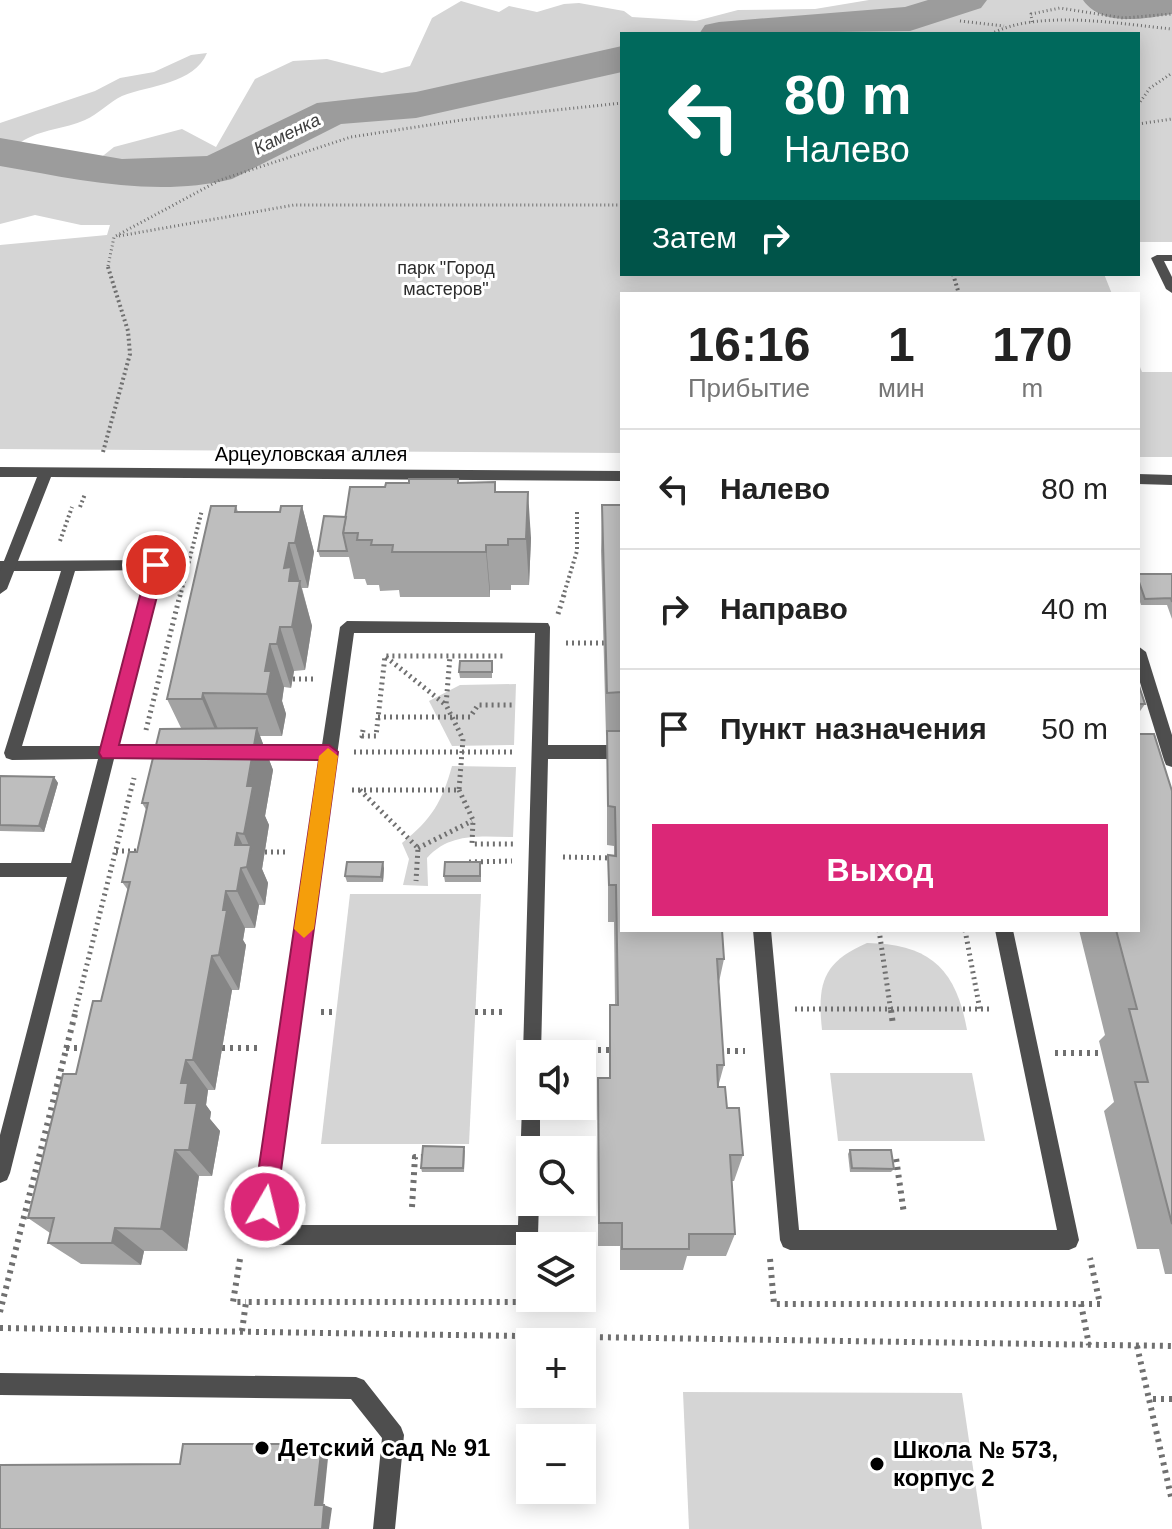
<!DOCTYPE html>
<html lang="ru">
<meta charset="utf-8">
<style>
:root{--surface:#fff;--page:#f2f2f2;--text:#222;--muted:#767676;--line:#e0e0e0;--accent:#db2777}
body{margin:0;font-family:Helvetica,sans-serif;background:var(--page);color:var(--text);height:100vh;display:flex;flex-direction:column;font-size:30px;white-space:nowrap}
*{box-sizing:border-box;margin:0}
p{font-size:26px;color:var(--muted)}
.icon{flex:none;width:44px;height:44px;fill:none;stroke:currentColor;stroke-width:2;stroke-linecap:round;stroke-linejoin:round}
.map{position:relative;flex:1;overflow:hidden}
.side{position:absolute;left:620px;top:292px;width:520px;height:640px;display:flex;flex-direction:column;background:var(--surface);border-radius:0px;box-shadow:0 4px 20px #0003}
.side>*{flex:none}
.guide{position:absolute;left:620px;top:32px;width:520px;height:244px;border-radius:0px;box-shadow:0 4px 20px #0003;background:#00695c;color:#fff;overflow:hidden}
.tools{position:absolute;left:516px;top:1040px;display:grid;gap:16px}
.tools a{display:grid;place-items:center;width:80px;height:80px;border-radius:0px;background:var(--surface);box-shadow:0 4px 20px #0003;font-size:40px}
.pin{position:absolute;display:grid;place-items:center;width:68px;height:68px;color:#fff;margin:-34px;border:4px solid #fff;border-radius:50%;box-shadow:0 2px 8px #0007}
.me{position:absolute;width:88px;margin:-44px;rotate:8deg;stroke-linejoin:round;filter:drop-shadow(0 0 6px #0008)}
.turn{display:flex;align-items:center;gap:28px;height:168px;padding:0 32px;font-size:36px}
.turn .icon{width:104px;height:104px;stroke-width:2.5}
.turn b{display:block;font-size:56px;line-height:68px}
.then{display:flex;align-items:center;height:76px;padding:0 32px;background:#0003;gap:16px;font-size:30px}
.eta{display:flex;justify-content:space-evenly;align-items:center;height:136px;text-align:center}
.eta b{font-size:48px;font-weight:800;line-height:56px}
.action{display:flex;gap:16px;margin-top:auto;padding:16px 32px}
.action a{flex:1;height:92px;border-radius:0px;background:var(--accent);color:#fff;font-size:32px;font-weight:800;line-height:92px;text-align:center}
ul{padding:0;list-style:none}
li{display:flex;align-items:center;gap:24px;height:120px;padding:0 32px;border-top:2px solid var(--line)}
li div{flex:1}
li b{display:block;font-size:30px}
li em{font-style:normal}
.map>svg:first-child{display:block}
.green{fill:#d5d5d5}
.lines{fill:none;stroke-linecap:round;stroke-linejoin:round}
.river{fill:#9c9c9c;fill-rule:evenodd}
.path-far3{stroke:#707070;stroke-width:3;stroke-dasharray:1 3;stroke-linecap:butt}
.path-far2{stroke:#707070;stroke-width:4;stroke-dasharray:2 3;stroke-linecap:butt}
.path-far1{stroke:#707070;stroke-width:5;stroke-dasharray:2 4;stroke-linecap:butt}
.path{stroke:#707070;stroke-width:6;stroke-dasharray:3 5;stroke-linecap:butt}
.service{fill:#4e4e4e;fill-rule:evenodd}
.minor{fill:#4e4e4e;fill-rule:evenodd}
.wall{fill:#a3a3a3}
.shaded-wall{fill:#858585}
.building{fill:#bebebe;stroke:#858585;stroke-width:2}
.route{fill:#db2777;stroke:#8e194d;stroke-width:2}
.slow{fill:#f59e0b}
.poi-dot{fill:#000;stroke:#fff;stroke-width:3}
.labels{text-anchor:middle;stroke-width:6;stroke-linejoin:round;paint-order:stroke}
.far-water-label{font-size:18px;font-style:italic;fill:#3d3d3d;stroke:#fff}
.far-park-label{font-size:18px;fill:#2c2c2c;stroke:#fff}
.street-label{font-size:20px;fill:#000;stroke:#fff}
.near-poi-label{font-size:24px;font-weight:bold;fill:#000;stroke:#fff;text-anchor:start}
</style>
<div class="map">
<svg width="1172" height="1529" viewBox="0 0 1172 1529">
<rect width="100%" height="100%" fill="#fff"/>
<g class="green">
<path d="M 869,0 L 1103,0 L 1119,8 L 1172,11 L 1172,242 L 1138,242 L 1138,34 L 622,34 L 622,274 L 1104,274 L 1112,294 L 622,294 L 622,453 L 0,449 L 0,245 L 107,235 L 110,225 L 81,225 L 35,215 L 0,224 L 0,123 L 95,91 L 120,78 L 154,72 L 191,55 L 207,53 C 194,84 150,85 122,96 C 109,102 99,114 85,120 C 65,129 41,129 21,142 L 33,157 L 67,153 L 94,163 L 114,147 L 182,129 L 216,147 L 255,79 L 293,61 L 327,59 L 382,73 L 410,66 L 432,18 L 461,1 L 499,12 L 509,6 L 537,12 L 564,4 L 579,3 L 624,11 L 632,17 L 696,21 L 738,10 L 815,9 Z"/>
<polygon points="1138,362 1142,372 1172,372 1172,457 1138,457"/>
<polygon points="516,684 514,745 452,746 429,701 460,685"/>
<path d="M 452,766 L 516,767 L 513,837 C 480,837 451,832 427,858 L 428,886 L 403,885 L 409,859 L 402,843 C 432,819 442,802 452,766 Z"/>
<polygon points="350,894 481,894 469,1144 321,1144"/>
<path d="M 867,943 C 930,944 956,969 967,1030 L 822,1030 C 817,983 823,962 867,943 Z"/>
<polygon points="830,1073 972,1073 985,1141 838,1141"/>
<polygon points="683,1392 962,1393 982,1529 689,1529"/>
</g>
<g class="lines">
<g class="river">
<polygon points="928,0 987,0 981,8 910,31 699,34 705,25 719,22 905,7"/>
<path d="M 1083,0 L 1172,0 L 1172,14 C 1144,19 1102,27 1083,0 Z"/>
<path d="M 622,46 L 622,72 L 416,118 L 341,124 L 232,179 C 155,198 76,179 0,166 L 0,138 L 122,159 L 207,156 L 317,103 L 416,92 Z"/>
</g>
<g class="path-far3">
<polyline points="960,21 1004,26"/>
<polyline points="1032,22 1031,14 1060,8 1123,18 1172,14"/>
<path d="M 991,34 C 1038,9 1120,24 1172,29"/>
<polyline points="1138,105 1150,88 1172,73"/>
<polyline points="1138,124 1172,119"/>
<polyline points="119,236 294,205 622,205"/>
<polyline points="108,266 114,237 220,180 351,137 462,120 622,103"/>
</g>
<g class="path-far2">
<polyline points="953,274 959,294"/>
<polyline points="103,452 130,354 128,331 107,264"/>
<polyline points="80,507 85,494"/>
<polyline points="60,541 72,507"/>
<polyline points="180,597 202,510"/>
<polyline points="563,597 577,551 577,510"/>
</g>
<g class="path-far1">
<polyline points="558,614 564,595"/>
<polyline points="566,643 605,643"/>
<polyline points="386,657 446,705"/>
<polyline points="293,679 316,679"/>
<polyline points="378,717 470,717 478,705 514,705"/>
<polyline points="146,730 180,595"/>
<polyline points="363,730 362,736 376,736 385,656 503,656"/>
<polyline points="354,752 516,752"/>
<polyline points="352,790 459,790 463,739 446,705 450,656"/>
<polyline points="360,790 418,848 416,881"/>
<polyline points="459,790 473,820 472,844 513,844"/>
<polyline points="418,848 472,821"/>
<polyline points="116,851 143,851"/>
<polyline points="265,852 288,852"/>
<polyline points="563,857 613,858"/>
<polyline points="468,867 468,862 512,861"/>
<polyline points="879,930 891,1012"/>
<polyline points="965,930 980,1010"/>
<polyline points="795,1009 993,1009"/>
<polyline points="75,1012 134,778"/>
</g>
<g class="path">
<polyline points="891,1010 893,1025"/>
<polyline points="321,1012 336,1012"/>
<polyline points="475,1012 506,1012"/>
<polyline points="66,1048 88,1048"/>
<polyline points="222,1048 261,1048"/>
<polyline points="558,1050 609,1050"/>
<polyline points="719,1051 745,1051"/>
<polyline points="1055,1053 1102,1053"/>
<polyline points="889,1158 896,1158 904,1214"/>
<polyline points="412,1207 415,1157 424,1157"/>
<polyline points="240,1259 233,1302 246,1302"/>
<polyline points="770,1259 774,1304 1081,1304 1089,1345"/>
<polyline points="1081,1304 1100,1304 1090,1258"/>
<polyline points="0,1312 76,1010"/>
<polyline points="0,1328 1172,1346"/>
<polyline points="242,1331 246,1302 547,1302 547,1298"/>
<polyline points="1137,1346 1149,1399"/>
<polyline points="1172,1399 1149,1399 1172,1501"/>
</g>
<g class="service">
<polygon points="1157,255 1172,255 1172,261 1164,261 1172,277 1172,293 1166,289 1151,258"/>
<path d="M 156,560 L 163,565 L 118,746 L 174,745 L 180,747 L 182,752 L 180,757 L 174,759 L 114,759 L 10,1173 L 7,1180 L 0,1183 L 0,1135 L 67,877 L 0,877 L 0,863 L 71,863 L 98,759 L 12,760 L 6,758 L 4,753 L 61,571 L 0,571 L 0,561 ZM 147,570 L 102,746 L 22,746 L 75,571 Z"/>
<polygon points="347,621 548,623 550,627 548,745 622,745 622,759 548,759 541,1054 530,1054 530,1062 525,1060 523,1054 535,633 354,633 272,1225 518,1225 522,1106 524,1099 530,1097 530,1106 540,1106 540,1150 530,1150 530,1202 539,1202 538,1235 535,1242 528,1245 261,1245 254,1242 251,1235 320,759 245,759 239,757 237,752 239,747 245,745 322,745 340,627"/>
<polygon points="1138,646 1146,652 1172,735 1172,767 1166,765 1164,760 1138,676"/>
<polygon points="753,930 771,930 799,1230 1057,1230 995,930 1013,930 1079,1240 1076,1247 1069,1250 790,1250 783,1247 780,1240"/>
<polygon points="0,1373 356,1377 364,1380 401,1427 404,1435 395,1529 373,1529 382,1438 351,1399 0,1395"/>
</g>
<g class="minor">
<polygon points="0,467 622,471 622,481 51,477 7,589 0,594 0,571 37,477 0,477"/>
<polygon points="1138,474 1172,475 1172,485 1138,484"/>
</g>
</g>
<g class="wall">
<polygon points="458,483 496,492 531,538 529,585 511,585 511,590 490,590 490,597 400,597 399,590 380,591 379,585 367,585 365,579 354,579 349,557 320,557 318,551 346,517 385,487"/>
<polygon points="602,505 622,505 622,930 724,959 719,982 724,1065 718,1087 743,1155 734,1181 731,1181 735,1234 726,1256 687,1256 683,1270 620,1270 620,1246 598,1246 598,1078 609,1078 610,1005 615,1005 614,922 608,922 608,855 614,855 614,846 607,845 607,735 606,735 601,551"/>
<polygon points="236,506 238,512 280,512 302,506 314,552 308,588 302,588 312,626 305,670 294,671 291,688 284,687 282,701 286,714 282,736 260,736 273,770 265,816 269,825 262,869 268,883 265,905 259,905 255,928 245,928 243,940 246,945 239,990 232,990 215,1090 208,1090 206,1105 211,1112 210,1119 220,1131 212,1176 199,1176 187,1251 144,1251 141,1265 81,1264 48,1243 50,1233 28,1218 101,1001 128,890 122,882 137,852 147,811 142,803 181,728 167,699"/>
<polygon points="1138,574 1172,574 1172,619 1167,605 1141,605 1138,596"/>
<polygon points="492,661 492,678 460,678 459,672"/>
<polygon points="1138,683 1145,704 1138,714"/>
<polygon points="0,776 54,777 58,783 44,832 0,831"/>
<polygon points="1172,791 1172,1274 1165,1274 1159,1249 1137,1249 1104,1111 1114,1102 1099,1041 1105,1035 1079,930 1138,930"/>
<polygon points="384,868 383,882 347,882 345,876"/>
<polygon points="481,868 481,882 445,882 444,876"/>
<polygon points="465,1150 464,1172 422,1172 421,1168"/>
<polygon points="850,1150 894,1169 891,1172 850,1172 848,1154"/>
</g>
<g class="shaded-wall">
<polygon points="528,492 531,538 529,585 526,539"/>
<polygon points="302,506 314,552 308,588 295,543"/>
<polygon points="289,543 312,626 305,670 292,627 284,568"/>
<polygon points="486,545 490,590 490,597 486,552"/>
<polygon points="280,627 294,671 291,688 277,644"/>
<polygon points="270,644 284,687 282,701 286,714 282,736 267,694 265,671"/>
<polygon points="203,693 221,736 220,741 202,699"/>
<polygon points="257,728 273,770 265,816 269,825 262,869 268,883 265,905 235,845 237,833 249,858 250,848 244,834 247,786"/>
<polygon points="54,777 58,783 44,832 39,826"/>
<polygon points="383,862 384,868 383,882 381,877"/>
<polygon points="241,868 259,905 255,928 237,891"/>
<polygon points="226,891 245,928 243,940 246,945 239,990 219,955 223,910"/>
<polygon points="212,956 232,990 215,1090 193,1060"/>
<polygon points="186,1060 208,1090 206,1105 211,1112 210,1119 220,1131 212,1176 189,1150 185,1103 181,1083"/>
<polygon points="175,1150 199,1176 187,1251 161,1229"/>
<polygon points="115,1228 144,1251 141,1265 112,1243"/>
<polygon points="322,1444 329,1448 323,1508 315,1505"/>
<polygon points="324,1505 332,1508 329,1529 322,1529"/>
</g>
<g class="building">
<polygon points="409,479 458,479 458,483 495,482 495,492 528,492 526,539 508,539 508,545 486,545 486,552 392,552 393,545 371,545 372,540 357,540 358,533 343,533 350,487 385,487 386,483 409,483"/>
<polygon points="602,505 622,505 622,692 607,693"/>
<polygon points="211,506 236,506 235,512 280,512 281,506 302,506 295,543 289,543 284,568 291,567 289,581 300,581 292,627 280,627 277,644 270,644 265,671 271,671 267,694 203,693 202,699 167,699"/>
<polygon points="324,516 346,517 343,533 347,551 318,551"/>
<polygon points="1138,574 1172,574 1172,602 1171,598 1145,599 1138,579"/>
<polygon points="460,661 492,661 492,672 459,672"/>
<polygon points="1138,683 1145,704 1138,704"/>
<polygon points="257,728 247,786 253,786 248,813 244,834 237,833 235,845 251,845 247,867 241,868 237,891 226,891 223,910 227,910 219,955 212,956 193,1060 186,1060 181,1083 188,1083 185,1103 197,1103 189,1150 175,1150 161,1229 115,1228 112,1243 48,1243 54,1218 28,1218 63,1074 76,1074 93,1001 101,1001 130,882 122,882 129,852 137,852 148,803 142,803 160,729"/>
<polygon points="607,731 622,731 622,930 722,930 724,959 717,959 724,1065 717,1065 718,1087 725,1087 727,1108 739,1108 743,1155 730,1155 735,1234 689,1234 689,1249 622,1249 622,1223 599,1223 598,1078 610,1078 610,1005 618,1005 616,885 609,885 608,855 616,856 615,807 608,806"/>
<polygon points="1138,734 1154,734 1172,791 1172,1224 1135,1082 1148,1082 1129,1009 1137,1009 1116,930 1138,930"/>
<polygon points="0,776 54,777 39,826 0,825"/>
<polygon points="347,862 383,862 381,877 345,876"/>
<polygon points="445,862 480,862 480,876 444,876"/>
<polygon points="423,1146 464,1147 463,1168 421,1168"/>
<polygon points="850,1150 891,1150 894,1169 852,1168"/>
<polygon points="183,1444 322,1444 315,1505 324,1505 322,1529 0,1529 0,1465 180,1464"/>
</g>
<polygon class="route" points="156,559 165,565 119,745 329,745 338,752 276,1207 273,1215 265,1218 257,1215 253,1207 319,760 102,758 99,753 148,565"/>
<polygon class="slow" points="328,748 338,756 314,929 304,938 294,929 319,756"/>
<g class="poi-dot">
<circle cx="262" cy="1448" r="8"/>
<circle cx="877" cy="1464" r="8"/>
</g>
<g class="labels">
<g class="far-water-label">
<text transform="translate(287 134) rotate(-26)" y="6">Каменка</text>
</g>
<g class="far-park-label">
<text x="446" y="274">парк "Город<tspan x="446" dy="21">мастеров"</tspan></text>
</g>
<g class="street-label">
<text x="311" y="461">Арцеуловская аллея</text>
</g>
<g class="near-poi-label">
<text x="278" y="1456">Детский сад № 91</text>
<text x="893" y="1458">Школа № 573,<tspan x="893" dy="28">корпус 2</tspan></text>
</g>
</g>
</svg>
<div class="tools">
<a><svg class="icon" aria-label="sound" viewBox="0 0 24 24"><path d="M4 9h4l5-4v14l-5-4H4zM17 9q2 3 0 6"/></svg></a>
<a><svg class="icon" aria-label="search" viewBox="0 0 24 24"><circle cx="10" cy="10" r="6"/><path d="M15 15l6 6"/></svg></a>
<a><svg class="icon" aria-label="layers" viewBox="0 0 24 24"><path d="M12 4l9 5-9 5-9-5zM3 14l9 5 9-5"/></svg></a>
<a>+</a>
<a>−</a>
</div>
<div class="pin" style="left:156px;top:565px;background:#d93025"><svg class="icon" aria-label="arrive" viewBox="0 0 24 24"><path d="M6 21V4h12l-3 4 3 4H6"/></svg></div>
<svg class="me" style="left:265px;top:1207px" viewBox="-20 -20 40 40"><circle r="17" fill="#db2777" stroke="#fff" stroke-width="3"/><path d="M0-11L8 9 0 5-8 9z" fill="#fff"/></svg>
<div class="guide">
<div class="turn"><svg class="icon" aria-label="left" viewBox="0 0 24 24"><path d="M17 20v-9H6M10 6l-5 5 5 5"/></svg><div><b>80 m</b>Налево</div></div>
<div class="then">Затем<svg class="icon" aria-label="right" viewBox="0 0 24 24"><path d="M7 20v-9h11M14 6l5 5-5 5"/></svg></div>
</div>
<section class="side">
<div class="eta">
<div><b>16:16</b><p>Прибытие</p></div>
<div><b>1</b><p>мин</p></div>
<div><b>170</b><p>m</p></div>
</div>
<ul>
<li><svg class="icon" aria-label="left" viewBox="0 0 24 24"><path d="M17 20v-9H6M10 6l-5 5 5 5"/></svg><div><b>Налево</b></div><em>80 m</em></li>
<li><svg class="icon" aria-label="right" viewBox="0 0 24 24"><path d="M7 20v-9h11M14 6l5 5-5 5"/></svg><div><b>Направо</b></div><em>40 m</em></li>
<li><svg class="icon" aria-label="arrive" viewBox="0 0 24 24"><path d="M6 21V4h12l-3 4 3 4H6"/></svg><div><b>Пункт назначения</b></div><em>50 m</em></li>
</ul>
<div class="action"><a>Выход</a></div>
</section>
</div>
